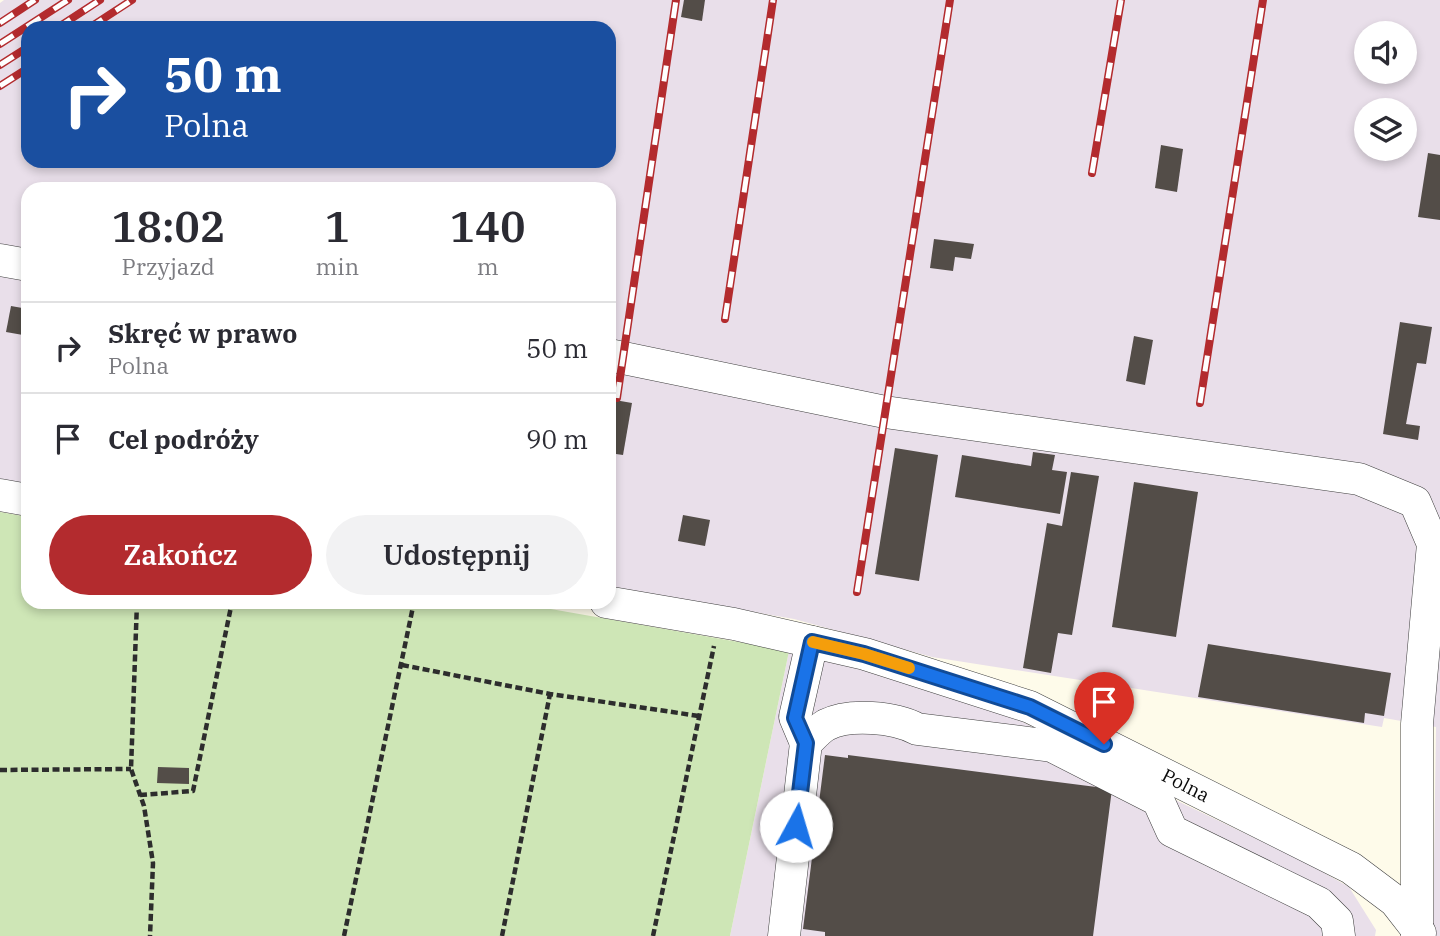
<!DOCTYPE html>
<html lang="pl">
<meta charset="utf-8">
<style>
:root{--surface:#fff;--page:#f2f2f3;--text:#2b2b33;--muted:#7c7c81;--line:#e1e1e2;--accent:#b32b2e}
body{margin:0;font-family:"IBM Plex Serif",serif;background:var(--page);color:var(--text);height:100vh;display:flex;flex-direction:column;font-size:26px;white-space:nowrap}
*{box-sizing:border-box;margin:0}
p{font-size:23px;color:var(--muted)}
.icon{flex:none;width:38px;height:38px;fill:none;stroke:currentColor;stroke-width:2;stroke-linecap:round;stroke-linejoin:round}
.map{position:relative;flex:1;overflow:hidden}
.drawer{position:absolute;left:21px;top:182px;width:595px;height:427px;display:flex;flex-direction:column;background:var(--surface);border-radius:21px;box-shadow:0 4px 10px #0003}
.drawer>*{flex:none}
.guide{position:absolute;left:21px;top:21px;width:595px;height:147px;border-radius:21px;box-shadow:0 4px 10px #0003;background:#1a4fa0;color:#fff;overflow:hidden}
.tools{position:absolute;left:1354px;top:21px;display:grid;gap:14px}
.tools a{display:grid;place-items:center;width:63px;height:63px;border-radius:50%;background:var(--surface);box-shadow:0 4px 10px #0003;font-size:35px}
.pin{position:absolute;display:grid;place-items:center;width:60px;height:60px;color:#fff;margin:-72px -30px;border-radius:50% 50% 50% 0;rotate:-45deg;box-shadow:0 0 7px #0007}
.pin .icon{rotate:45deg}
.me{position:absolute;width:77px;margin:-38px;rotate:6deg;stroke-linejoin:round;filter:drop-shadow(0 0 5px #0008)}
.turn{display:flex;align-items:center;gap:24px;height:147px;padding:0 28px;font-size:32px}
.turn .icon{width:91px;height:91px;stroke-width:2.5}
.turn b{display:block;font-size:49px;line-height:60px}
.eta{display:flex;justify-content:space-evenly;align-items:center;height:119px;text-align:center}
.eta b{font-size:42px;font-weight:600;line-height:49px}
.button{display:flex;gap:14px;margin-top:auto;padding:14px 28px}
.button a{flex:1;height:80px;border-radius:42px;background:var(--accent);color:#fff;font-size:28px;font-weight:600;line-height:80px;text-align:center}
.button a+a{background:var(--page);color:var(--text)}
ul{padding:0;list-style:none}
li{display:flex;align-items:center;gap:21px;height:91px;padding:0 28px;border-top:2px solid var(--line)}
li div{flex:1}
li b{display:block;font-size:26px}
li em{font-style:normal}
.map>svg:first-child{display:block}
.industrial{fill:#e9dfea;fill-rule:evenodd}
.green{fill:#cee6b6}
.building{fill:#534d48}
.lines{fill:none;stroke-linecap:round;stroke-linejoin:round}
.minor-casing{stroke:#3e3e3e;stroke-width:33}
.path{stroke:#2d2d2d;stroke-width:4.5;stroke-dasharray:7 3.5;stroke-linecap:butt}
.minor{stroke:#fff;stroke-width:32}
.rail-casing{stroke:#b32b2e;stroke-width:8}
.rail{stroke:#fff;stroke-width:5;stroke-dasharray:16;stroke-linecap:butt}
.route-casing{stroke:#114b97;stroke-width:18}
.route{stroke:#1a73e8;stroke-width:12}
.slow{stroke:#f59e0b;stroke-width:12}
.labels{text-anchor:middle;stroke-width:7;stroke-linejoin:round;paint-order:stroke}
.street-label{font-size:19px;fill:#0b0b0b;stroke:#fff}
</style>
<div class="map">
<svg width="1440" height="936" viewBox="0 0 1440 936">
<rect width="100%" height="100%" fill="#fefbea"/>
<g class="industrial">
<path d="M 4,0 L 1440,0 L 1440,936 L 1435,936 L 1433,931 L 1436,727 L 1384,718 L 1382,727 L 932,657 L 794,619 L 609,587 L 609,189 L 28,189 L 28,485 L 0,480 L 0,3 ZM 28,28 L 609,28 L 609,161 L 28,161 ZM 1367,33 L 1405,33 L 1405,72 L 1367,72 ZM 1367,110 L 1405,110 L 1405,149 L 1367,149 Z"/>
<polygon points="789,651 848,665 1009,715 1165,795 1305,862 1349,887 1376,930 1375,936 730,936"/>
</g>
<polygon class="green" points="0,512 28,517 28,602 511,602 789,651 730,936 0,936"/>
<g class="building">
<polygon points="684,0 705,0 702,21 681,17"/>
<polygon points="1161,145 1183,149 1177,192 1155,188"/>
<polygon points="1428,153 1440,155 1440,220 1418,217"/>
<polygon points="934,239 974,244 971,259 955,257 953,271 930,268"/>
<polygon points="11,306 28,309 23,335 6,332"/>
<polygon points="1400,322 1432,327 1426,364 1417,363 1406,424 1420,426 1418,440 1383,434"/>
<polygon points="1134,336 1153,340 1145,385 1126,381"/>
<polygon points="609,399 632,403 623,455 609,453"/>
<polygon points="895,448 938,455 919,581 875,574"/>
<polygon points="1033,452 1055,455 1052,470 1067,472 1060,514 955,497 962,455 1031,466"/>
<polygon points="1071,472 1099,476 1072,635 1058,633 1051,673 1023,668 1047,523 1062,526"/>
<polygon points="1134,482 1198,492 1176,637 1112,627"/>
<polygon points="683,515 710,520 705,546 678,541"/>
<polygon points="1208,644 1391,673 1384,716 1365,713 1364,723 1198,697"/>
<polygon points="825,755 848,758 848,755 1112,789 1093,936 825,936 825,932 803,929"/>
<polygon points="158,767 189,768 189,784 157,783"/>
</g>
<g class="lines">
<defs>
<g id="minor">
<polyline points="0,260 28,265"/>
<polyline points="609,355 885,412 1359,479 1415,502 1433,544 1417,724 1417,936"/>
<polyline points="0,495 28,500"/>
<polyline points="606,602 734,624 865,654 1030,707 1351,868 1395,901 1420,933"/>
<polyline points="806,743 795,717 812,642"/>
<path d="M 784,936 L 806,743 C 812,737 819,729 826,725 C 849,713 895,717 917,729 L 1052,746 L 1158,800 L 1172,831 L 1319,903 L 1337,921 L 1339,936"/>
</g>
</defs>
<use href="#minor" class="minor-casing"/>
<g class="path">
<polyline points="137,602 131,769 144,806 153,863 150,936"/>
<polyline points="402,665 550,694 699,716"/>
<polyline points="0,770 131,769"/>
<polyline points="140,795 193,791 232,602"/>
<polyline points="344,936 414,602"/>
<polyline points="502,936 550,694"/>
<polyline points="653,936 714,646"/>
</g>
<use href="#minor" class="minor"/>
<defs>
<g id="rail">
<polyline points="0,23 35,0"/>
<polyline points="57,28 100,0"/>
<polyline points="89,28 132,0"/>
<polyline points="0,44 68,0"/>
<polyline points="0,65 28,47"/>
<polyline points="0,86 28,68"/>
<polyline points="1092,173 1121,0"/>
<polyline points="725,319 773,0"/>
<polyline points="617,398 676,0"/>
<polyline points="1200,403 1263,0"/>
<polyline points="857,592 950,0"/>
</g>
</defs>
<use href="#rail" class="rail-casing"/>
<use href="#rail" class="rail"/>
</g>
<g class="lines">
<defs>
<polyline id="route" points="796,826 806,743 795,718 812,642 864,654 1030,707 1104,744"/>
</defs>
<use href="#route" class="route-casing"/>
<use href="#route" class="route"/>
<polyline class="slow" points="813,642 864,654 909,668"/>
</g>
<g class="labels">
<g class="street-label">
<text transform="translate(1186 785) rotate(27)" y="7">Polna</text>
</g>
</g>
</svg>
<div class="tools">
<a><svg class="icon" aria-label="sound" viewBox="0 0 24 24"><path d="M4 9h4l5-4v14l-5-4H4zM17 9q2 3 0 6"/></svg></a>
<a><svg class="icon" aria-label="layers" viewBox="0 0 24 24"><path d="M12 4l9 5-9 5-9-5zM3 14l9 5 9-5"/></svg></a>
</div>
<div class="pin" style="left:1104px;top:744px;background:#d93025"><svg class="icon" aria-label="arrive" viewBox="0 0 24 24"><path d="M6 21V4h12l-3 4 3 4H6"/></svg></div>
<svg class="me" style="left:796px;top:826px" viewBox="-20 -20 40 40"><circle r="19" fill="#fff"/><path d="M0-13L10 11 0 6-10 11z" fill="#1a73e8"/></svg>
<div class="guide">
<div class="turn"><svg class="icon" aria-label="right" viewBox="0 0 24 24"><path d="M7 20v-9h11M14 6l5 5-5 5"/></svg><div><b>50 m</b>Polna</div></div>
</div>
<section class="drawer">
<div class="eta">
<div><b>18:02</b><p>Przyjazd</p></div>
<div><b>1</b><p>min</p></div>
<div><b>140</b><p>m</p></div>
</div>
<ul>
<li><svg class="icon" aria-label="right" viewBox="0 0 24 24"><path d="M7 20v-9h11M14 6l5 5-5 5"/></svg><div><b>Skręć w prawo</b><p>Polna</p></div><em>50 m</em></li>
<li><svg class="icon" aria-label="arrive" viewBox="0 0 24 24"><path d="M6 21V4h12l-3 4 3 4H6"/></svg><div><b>Cel podróży</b></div><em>90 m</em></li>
</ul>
<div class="button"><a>Zakończ</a><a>Udostępnij</a></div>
</section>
</div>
